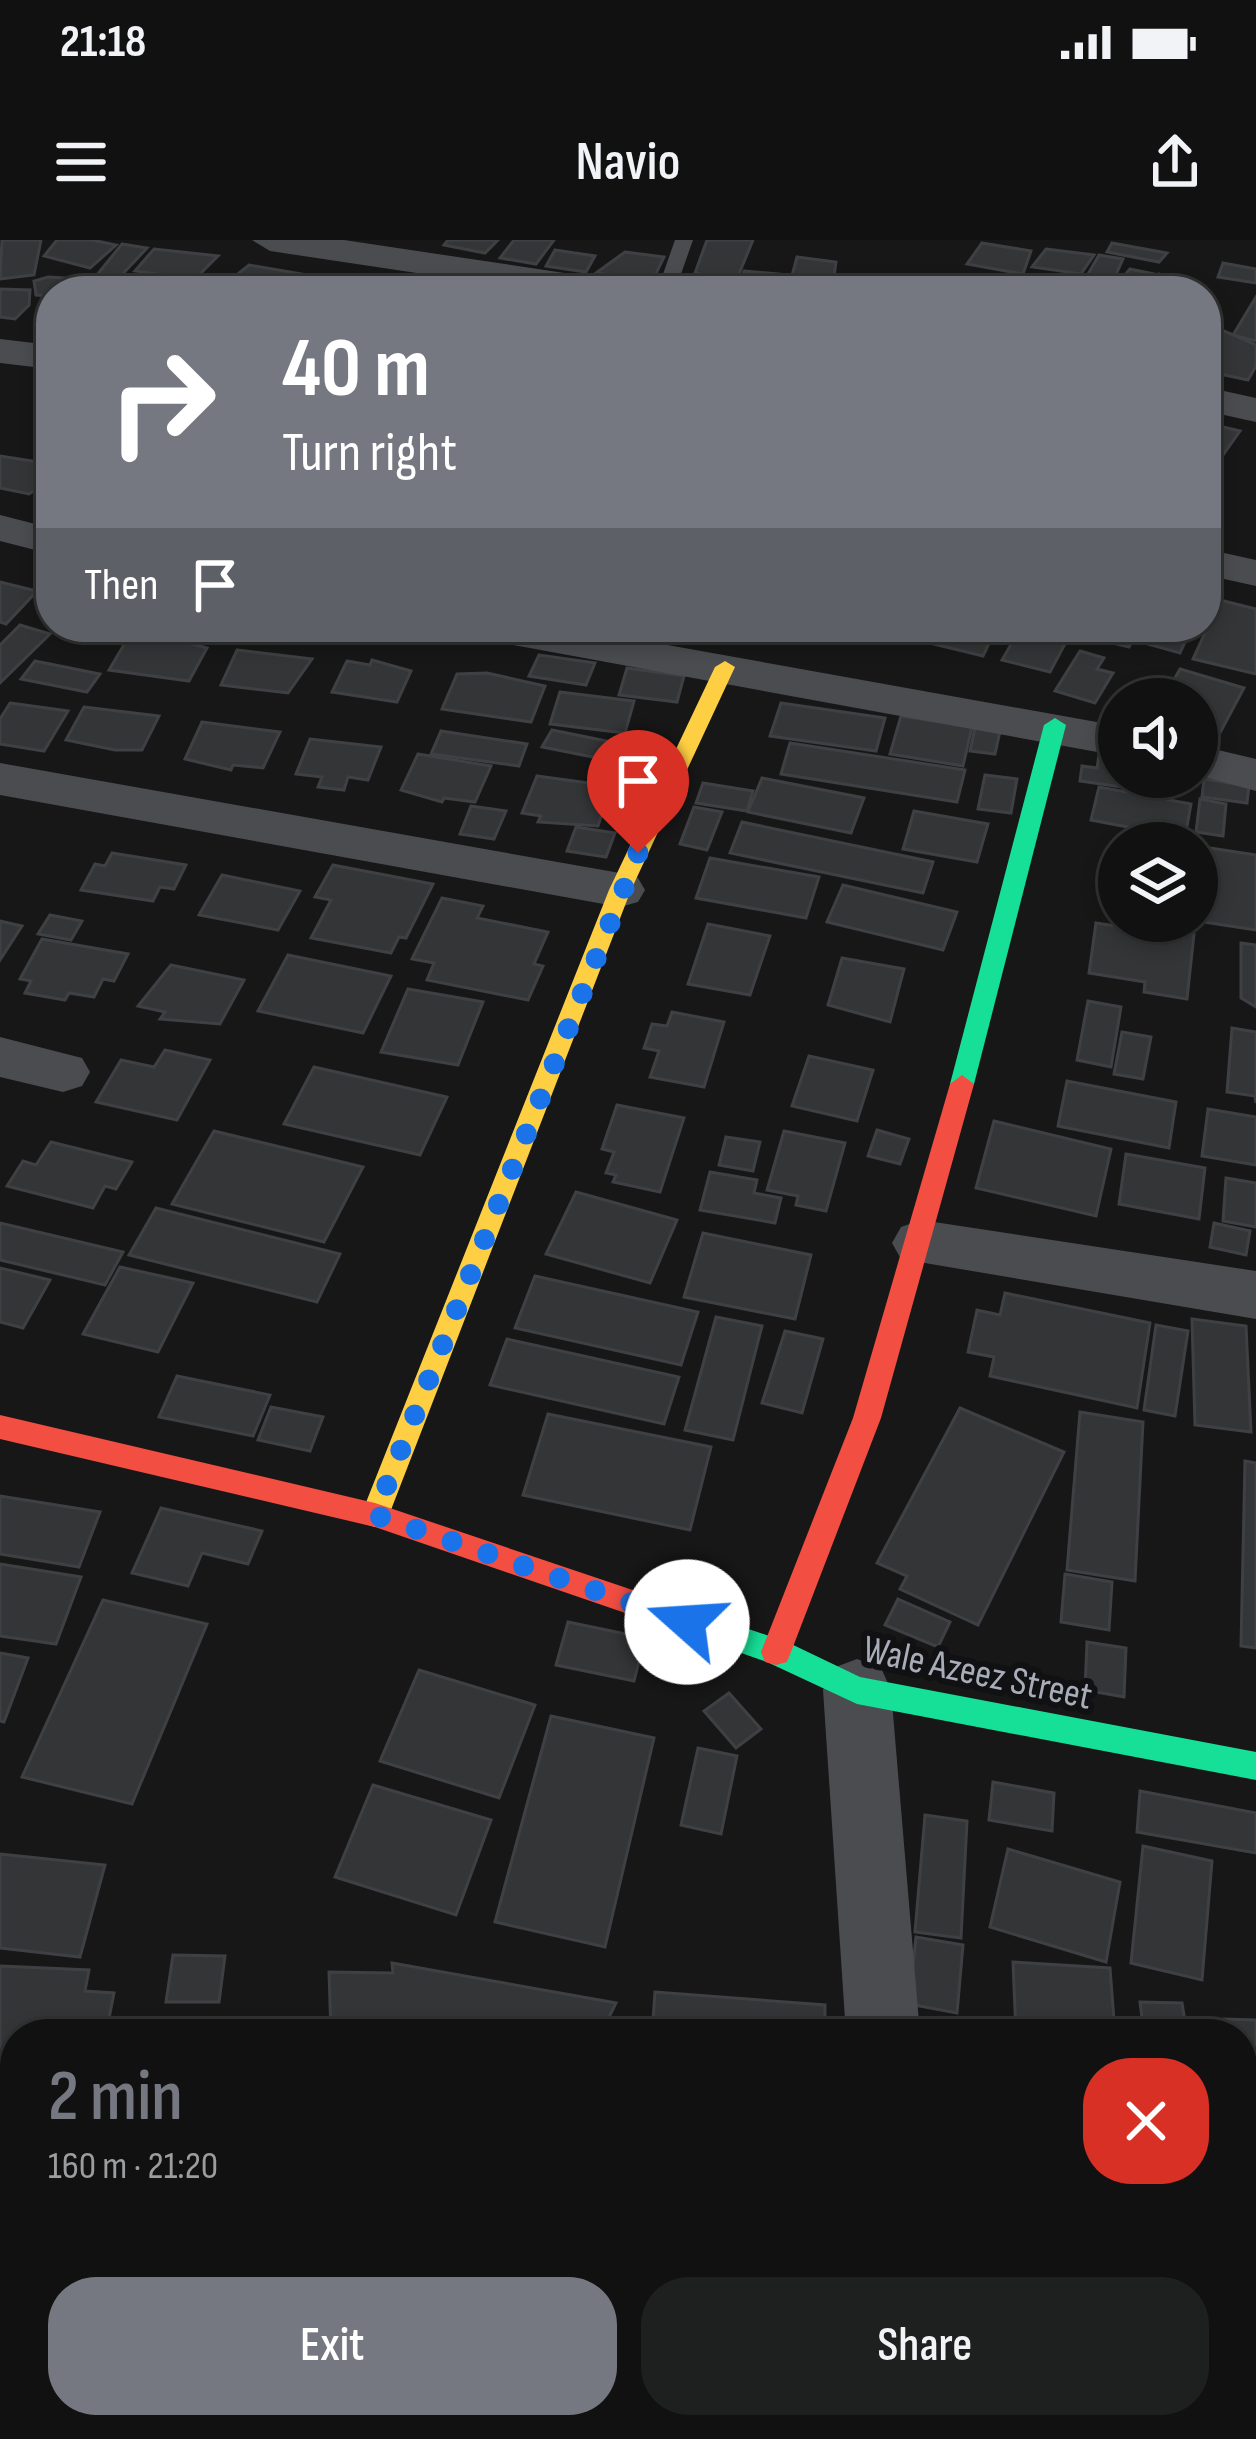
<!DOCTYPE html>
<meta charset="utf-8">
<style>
:root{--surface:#111;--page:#1e1f1f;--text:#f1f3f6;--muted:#9c9d9f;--line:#303131;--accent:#757880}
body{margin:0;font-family:"Sofia Sans Condensed",sans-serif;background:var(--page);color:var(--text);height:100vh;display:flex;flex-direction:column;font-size:45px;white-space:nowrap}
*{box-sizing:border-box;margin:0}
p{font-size:39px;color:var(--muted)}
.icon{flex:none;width:66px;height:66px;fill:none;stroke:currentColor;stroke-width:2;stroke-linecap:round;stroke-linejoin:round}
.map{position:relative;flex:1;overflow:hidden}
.panel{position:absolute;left:0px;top:1779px;width:1257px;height:420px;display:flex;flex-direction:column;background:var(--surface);border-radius:48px 48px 0 0;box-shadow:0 6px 18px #0003,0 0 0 3px var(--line)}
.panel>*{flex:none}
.guide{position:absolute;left:36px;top:36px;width:1185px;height:366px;border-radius:48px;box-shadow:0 6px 18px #0003,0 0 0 3px var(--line);background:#757880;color:#fff;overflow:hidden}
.controls{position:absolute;left:1098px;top:438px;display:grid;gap:24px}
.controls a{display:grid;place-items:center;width:120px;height:120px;border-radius:50%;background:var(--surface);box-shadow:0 6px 18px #0003,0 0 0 3px var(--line);font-size:60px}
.pin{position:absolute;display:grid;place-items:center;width:102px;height:102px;color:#fff;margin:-123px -51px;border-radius:50% 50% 50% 0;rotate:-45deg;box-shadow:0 0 12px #0007}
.pin .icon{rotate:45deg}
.me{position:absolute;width:132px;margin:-66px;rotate:289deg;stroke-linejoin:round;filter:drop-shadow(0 0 9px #0008)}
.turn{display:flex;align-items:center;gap:42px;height:252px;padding:0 48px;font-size:54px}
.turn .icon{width:156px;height:156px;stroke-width:2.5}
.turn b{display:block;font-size:84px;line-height:102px}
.then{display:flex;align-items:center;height:114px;padding:0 48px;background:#0003;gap:24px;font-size:45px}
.round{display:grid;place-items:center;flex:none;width:126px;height:126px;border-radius:48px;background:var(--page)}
.headline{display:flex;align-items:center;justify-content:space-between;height:204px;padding:0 48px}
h1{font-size:72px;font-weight:600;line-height:90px;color:var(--accent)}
.button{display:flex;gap:24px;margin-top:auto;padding:24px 48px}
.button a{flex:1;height:138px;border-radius:48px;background:var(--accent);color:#fff;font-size:48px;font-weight:600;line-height:138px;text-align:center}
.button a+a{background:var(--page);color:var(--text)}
.status{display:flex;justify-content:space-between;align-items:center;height:84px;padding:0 60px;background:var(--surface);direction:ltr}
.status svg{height:33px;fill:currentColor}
header{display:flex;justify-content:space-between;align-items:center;height:156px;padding:0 48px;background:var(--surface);font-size:54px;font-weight:600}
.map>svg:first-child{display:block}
.building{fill:#343537;stroke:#3f4043;stroke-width:3}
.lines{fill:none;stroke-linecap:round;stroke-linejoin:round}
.lane{fill:#4b4c50;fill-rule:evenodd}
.street{fill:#4b4c50;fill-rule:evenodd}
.fast{fill:#16e098;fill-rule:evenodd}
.slow{fill:#ffcf43;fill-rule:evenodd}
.jam{fill:#f24e42;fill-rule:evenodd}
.route{stroke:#1a73e8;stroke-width:21;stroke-dasharray:0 37.8}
.labels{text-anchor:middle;stroke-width:12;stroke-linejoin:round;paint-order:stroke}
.street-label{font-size:39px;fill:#a8adb8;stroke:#111113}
</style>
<div class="status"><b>21:18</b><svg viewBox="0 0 49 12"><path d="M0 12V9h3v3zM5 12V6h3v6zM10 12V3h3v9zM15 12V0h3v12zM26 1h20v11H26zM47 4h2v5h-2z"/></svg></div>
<header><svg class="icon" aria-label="menu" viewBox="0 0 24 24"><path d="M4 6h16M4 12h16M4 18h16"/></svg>Navio<svg class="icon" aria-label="share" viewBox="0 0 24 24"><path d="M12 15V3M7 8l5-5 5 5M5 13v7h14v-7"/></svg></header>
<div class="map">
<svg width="1256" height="2199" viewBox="0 0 1256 2199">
<rect width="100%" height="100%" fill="#171717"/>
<g class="building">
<polygon points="2,0 41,0 34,35 0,39"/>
<polygon points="57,0 92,0 116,5 90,28 44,16"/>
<polygon points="448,0 498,0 485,13 444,5"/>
<polygon points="514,0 554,0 536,24 500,18"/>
<polygon points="707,0 753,0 736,41 695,33"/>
<polygon points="982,3 1031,11 1023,34 967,24"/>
<polygon points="1112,3 1167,13 1159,22 1107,12"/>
<polygon points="122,4 147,8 118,39 96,36"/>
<polygon points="154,9 218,16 188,46 166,43 171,36 135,31"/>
<polygon points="1046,9 1094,15 1081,34 1032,27"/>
<polygon points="555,10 595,16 586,32 546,26"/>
<polygon points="625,12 664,17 653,40 596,33"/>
<polygon points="1099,15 1123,19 1110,48 1084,41"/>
<polygon points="797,17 836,22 832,51 788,51"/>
<polygon points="1223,23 1256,29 1256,43 1218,37"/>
<polygon points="249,25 302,34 295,46 282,51 224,45"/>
<polygon points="1130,29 1154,34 1141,51 1111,51"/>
<polygon points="744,31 779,34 773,51 738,51"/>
<polygon points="1159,34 1196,43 1191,51 1150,51"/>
<polygon points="851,35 910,45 907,51 845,51"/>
<polygon points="690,36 729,42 725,51 685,49"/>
<polygon points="48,37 66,38 51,56 36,55 34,41"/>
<polygon points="71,38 104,42 96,51 61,51"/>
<polygon points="339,40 389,49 328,51"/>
<polygon points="0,49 30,50 29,65 15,79 0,77"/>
<polygon points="1256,57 1256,101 1233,95"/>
<polygon points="1206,83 1256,105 1256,126 1248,140 1206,131"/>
<polygon points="1206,183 1240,191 1223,215 1206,211"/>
<polygon points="0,216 51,224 51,240 29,254 0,248"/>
<polygon points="0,342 37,351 6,384 0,382"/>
<polygon points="1220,360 1256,369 1256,434 1193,419"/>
<polygon points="20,385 50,394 0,443 0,405"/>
<polygon points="924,387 997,387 983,416 917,400"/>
<polygon points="1021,387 1074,387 1050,432 1002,420"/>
<polygon points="1084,387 1139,387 1129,407 1080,395"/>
<polygon points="1144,387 1192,387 1180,413 1137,401"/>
<polygon points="159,395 207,408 189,441 109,430 125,403"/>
<polygon points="237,410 312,419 288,453 221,445"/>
<polygon points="1080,411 1104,418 1097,429 1113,433 1095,463 1055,451"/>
<polygon points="539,415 595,423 586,445 529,436"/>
<polygon points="372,420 411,431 397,462 332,452 347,421 370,425"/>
<polygon points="35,421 100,434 87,452 21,439"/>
<polygon points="627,428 684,436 677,462 619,455"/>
<polygon points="1180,429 1244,448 1213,506 1197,501 1197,459 1163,459"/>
<polygon points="487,433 545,446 531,482 442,469 457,434"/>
<polygon points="560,452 634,461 625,493 550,484"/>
<polygon points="10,463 68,471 44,511 0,504 0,479"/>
<polygon points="781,463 885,478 876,511 770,496"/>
<polygon points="84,467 159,476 142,510 115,510 66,500"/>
<polygon points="901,476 972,487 963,526 890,514"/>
<polygon points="202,482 280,492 263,528 233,525 231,530 185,519"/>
<polygon points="975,488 1000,491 995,514 970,511"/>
<polygon points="552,490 612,502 603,519 542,507"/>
<polygon points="441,491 527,504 519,526 431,514"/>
<polygon points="310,499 381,507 368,540 348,537 344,550 318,547 322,537 296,534"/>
<polygon points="790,503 965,530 957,562 781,534"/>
<polygon points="418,514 491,526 475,562 444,558 442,562 401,550"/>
<polygon points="1099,515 1119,518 1119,537 1172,537 1170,554 1080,541 1082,526 1097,528"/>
<polygon points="985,535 1017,539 1011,573 978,569"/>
<polygon points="537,536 611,546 598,586 538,582 541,576 522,573"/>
<polygon points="762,538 864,558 851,593 748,572"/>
<polygon points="1204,539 1249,546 1247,563 1202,557"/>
<polygon points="703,543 753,551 747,571 696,563"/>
<polygon points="1099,547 1191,564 1185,598 1091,580"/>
<polygon points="1200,559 1226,564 1223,596 1196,592"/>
<polygon points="471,566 506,571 494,599 460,594"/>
<polygon points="694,567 722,572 707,610 680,604"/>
<polygon points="914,571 988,584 977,622 903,609"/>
<polygon points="742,582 933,622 923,653 730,613"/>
<polygon points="576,587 615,593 606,617 567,611"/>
<polygon points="1197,606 1256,615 1256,690 1197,681"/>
<polygon points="112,613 186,625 174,649 160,647 153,661 81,650 95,624 105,626"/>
<polygon points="710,618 819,637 806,678 696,658"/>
<polygon points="333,625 433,644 406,698 399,697 391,713 311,698 331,660 315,657"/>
<polygon points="222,635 300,651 278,690 199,675"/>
<polygon points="843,645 957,672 943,710 827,682"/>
<polygon points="442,658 483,666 477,678 548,692 534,724 543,726 528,760 427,740 434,723 412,719"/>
<polygon points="1118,672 1119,681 1173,681 1172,690 1194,694 1187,759 1144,752 1145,742 1089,733 1096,683 1116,686"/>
<polygon points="50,675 82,681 71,700 38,694"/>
<polygon points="0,681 22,686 0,720"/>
<polygon points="708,684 770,696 750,755 688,744"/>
<polygon points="42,699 128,714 114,741 103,739 94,757 69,753 65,760 25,753 31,741 20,739"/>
<polygon points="1241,703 1256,705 1256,767 1241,758"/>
<polygon points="288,715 391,736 363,793 258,771"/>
<polygon points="842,718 904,729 890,782 828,765"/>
<polygon points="171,725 244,740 220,784 160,779 165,772 138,766"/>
<polygon points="408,749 483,762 458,825 381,812"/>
<polygon points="1088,761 1121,767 1111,827 1077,820"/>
<polygon points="672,772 724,782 704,847 650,837 659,811 644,808 652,784 667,786"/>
<polygon points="1232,788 1256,792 1256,863 1255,856 1227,852"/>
<polygon points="1122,792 1151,797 1143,839 1114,834"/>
<polygon points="165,810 210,820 177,880 96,862 121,820 154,827"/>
<polygon points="809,816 873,830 857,881 792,866"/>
<polygon points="314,827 447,857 420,915 284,884"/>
<polygon points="1067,841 1176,862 1169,908 1058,886"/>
<polygon points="617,865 684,878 660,952 613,942 616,935 606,933 614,912 602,909"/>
<polygon points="1208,869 1256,877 1256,925 1202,916"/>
<polygon points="994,881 1111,909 1096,976 976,948"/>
<polygon points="877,890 909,899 900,924 868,916"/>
<polygon points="214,891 363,927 324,1002 172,964"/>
<polygon points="784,891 845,903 826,971 796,965 798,956 767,950"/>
<polygon points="726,897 760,902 753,931 719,925"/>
<polygon points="51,902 132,922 116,949 105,946 93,968 7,946 23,921 36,925"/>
<polygon points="1126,914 1205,928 1199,979 1119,964"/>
<polygon points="710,932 757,940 754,953 781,958 775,983 700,970"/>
<polygon points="1226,938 1256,943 1256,987 1223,981"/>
<polygon points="576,952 677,980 650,1043 546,1014"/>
<polygon points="156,968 340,1014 317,1062 129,1015"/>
<polygon points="0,983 123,1012 105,1045 0,1020"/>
<polygon points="1214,983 1250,991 1246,1015 1210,1007"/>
<polygon points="703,993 811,1015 795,1079 684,1057"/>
<polygon points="120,1027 193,1043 158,1112 83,1094"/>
<polygon points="0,1028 50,1040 23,1088 0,1082"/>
<polygon points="535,1036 698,1072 681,1125 515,1088"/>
<polygon points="1005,1053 1150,1083 1137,1168 990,1136 994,1117 968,1112 977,1070 1000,1075"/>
<polygon points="716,1077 762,1086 733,1200 685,1190"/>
<polygon points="1192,1079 1246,1086 1251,1192 1195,1185"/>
<polygon points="1156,1085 1188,1091 1175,1176 1144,1170"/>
<polygon points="785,1091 823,1099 802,1173 762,1163"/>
<polygon points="507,1099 679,1137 664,1184 490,1145"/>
<polygon points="177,1136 270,1155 253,1196 159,1177"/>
<polygon points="271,1167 323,1177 310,1211 258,1200"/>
<polygon points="960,1168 1064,1212 978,1385 900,1349 907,1336 877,1323"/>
<polygon points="1080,1172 1143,1182 1135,1341 1067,1330"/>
<polygon points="548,1174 711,1207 690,1290 523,1255"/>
<polygon points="1245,1221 1256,1223 1256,1408 1241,1406"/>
<polygon points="0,1256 100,1272 79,1327 0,1314"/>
<polygon points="161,1268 262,1291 248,1324 202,1313 188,1346 132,1333"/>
<polygon points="0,1324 81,1337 56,1404 0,1396"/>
<polygon points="1065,1334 1112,1342 1109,1390 1061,1382"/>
<polygon points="898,1359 950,1382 938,1407 885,1385"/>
<polygon points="103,1360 207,1384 132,1564 22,1537"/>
<polygon points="568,1382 645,1398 634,1441 556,1425"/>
<polygon points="1087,1402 1126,1408 1124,1457 1085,1450"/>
<polygon points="0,1413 28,1418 4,1482 0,1481"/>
<polygon points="419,1430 535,1465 499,1558 380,1521"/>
<polygon points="729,1453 761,1489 736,1508 704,1471"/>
<polygon points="551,1476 654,1498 605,1707 495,1682"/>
<polygon points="698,1508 737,1516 721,1594 681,1585"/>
<polygon points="993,1542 1054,1553 1052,1591 989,1580"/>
<polygon points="373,1545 491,1580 456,1675 335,1637"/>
<polygon points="1140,1551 1256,1573 1256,1613 1137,1592"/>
<polygon points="925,1575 967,1581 961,1698 915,1692"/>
<polygon points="1143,1606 1212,1621 1202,1740 1131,1723"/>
<polygon points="1008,1609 1120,1642 1106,1722 990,1687"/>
<polygon points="0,1614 105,1625 80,1717 0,1708"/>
<polygon points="916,1697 963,1705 957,1773 909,1764"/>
<polygon points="173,1715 225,1716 219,1762 166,1762"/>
<polygon points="1013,1722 1110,1728 1115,1794 1016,1794"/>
<polygon points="392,1723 616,1763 601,1794 331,1794 329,1732 393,1733"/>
<polygon points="0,1726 89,1730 85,1751 114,1753 106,1794 15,1794 15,1849 0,1849"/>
<polygon points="655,1752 825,1765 825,1794 652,1794"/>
<polygon points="1140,1762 1182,1763 1187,1794 1144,1794"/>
<polygon points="1224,1779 1256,1780 1256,1941 1243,1940 1242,1934 1242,1794 1225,1794"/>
<polygon points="15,1974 15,2062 0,2065 0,1977"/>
<polygon points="1242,2007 1251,2007 1256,2043 1256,2164 1242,2163"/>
<polygon points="355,2184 784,2184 787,2199 356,2199"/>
</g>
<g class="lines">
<polygon class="lane" points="675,0 693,0 675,51 657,51"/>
<g class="street">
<polygon points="252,0 344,0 611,40 630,51 536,51 270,11"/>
<polygon points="0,99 51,105 51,129 0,123"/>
<polygon points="1206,147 1256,158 1256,182 1206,171"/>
<polygon points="0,275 51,288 51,314 0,301"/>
<polygon points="1206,309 1256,320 1256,346 1206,335"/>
<polygon points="469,387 567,387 1119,486 1119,516 491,401 475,397"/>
<polygon points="1197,505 1256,519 1256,551 1197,535"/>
<polygon points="0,523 620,633 638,638 645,650 638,662 620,667 0,555"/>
<polygon points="0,797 82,818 90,832 82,846 63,852 0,837"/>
<polygon points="921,980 1256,1031 1256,1079 901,1019 892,1003 901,987"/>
<polygon points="857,1419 881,1428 891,1450 920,1794 846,1794 823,1450 833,1428"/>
<polygon points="214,2184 296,2184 297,2199 213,2199"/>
<polygon points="862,2184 944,2184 945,2199 861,2199"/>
</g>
<g class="fast">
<polygon points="1055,478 1066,485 974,844 962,853 950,844 1044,485"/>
<polygon points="701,1373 787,1402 860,1437 1256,1512 1256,1540 857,1464 767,1422 690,1395 686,1386 690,1377"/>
</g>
<polygon class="slow" points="725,421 735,427 631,650 389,1275 385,1284 375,1287 365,1284 361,1275 609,650 715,427"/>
<g class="jam">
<polygon points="962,835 974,844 881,1178 791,1412 787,1422 776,1425 765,1422 761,1412 853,1178 950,844"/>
<polygon points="0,1175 375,1263 701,1373 712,1377 716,1386 712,1395 701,1399 375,1287 0,1199"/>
</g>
</g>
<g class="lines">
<polyline class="route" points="638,613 375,1275 687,1382"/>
</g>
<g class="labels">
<g class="street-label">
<text transform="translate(978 1431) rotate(12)" y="14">Wale Azeez Street</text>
</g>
</g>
</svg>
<div class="controls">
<a><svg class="icon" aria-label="sound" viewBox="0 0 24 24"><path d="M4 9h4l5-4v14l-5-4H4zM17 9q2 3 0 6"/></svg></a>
<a><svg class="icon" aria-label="layers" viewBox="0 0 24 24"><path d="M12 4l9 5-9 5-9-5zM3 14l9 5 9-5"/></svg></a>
</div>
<div class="pin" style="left:638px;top:613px;background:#d93025"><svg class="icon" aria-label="arrive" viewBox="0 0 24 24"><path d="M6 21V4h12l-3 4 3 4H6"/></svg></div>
<svg class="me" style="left:687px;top:1382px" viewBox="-20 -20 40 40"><circle r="19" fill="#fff"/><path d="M0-13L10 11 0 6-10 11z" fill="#1a73e8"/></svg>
<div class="guide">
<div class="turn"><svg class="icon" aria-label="right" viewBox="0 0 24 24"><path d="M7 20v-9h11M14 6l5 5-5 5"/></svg><div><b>40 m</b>Turn right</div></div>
<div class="then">Then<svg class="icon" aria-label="arrive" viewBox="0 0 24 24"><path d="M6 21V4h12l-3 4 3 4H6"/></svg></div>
</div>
<section class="panel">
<div class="headline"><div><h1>2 min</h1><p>160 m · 21:20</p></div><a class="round" style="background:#d93025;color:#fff"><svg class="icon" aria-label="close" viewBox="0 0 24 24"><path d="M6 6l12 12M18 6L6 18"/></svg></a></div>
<div class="button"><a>Exit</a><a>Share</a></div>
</section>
</div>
